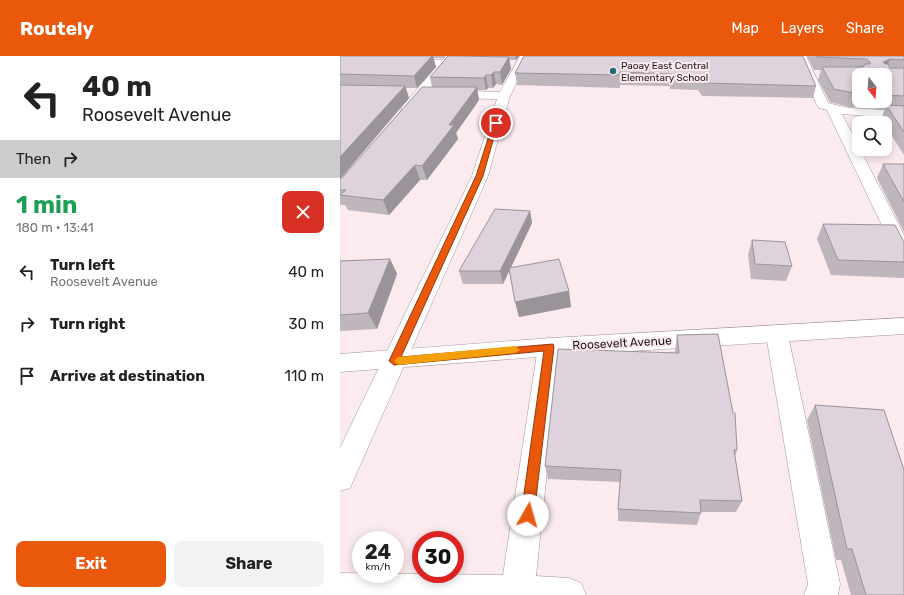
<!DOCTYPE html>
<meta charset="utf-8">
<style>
:root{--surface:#fff;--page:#f2f2f2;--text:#222;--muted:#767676;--accent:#ea580c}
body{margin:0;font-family:Rubik,sans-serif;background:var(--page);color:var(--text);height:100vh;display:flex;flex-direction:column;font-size:15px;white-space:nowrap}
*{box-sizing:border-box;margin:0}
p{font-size:13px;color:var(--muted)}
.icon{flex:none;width:22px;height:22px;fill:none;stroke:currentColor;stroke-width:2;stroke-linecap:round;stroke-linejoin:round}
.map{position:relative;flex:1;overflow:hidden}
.side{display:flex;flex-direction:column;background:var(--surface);width:340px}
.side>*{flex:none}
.guide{background:#fff;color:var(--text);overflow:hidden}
.needle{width:26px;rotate:163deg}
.fabs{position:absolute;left:512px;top:12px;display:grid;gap:8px}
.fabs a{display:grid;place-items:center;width:40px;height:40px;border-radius:8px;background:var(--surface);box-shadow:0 2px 10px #0003;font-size:20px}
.speed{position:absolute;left:12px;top:475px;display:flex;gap:8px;font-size:20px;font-weight:700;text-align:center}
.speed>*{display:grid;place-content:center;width:52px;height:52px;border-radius:50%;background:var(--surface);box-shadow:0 2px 10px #0003;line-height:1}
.speed small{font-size:10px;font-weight:400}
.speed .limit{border:6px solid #d22;background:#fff;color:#111}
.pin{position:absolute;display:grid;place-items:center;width:34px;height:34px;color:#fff;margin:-17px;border:2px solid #fff;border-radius:50%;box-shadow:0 1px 4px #0007}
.me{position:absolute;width:44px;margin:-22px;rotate:7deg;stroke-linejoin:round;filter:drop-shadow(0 0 3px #0008)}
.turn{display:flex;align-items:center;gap:14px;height:84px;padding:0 16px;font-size:18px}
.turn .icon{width:52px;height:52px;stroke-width:2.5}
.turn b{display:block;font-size:28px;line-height:34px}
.then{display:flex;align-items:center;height:38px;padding:0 16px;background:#0003;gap:8px;font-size:15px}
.round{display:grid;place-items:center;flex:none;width:42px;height:42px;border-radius:8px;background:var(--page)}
.summary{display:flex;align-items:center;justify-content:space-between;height:68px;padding:0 16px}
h1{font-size:24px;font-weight:700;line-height:30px;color:#1e9e55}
.primary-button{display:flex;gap:8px;margin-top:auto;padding:8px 16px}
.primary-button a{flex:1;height:46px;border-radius:8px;background:var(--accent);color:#fff;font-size:16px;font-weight:700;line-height:46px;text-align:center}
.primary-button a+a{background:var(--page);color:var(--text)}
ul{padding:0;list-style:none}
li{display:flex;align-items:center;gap:12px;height:52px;padding:0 16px}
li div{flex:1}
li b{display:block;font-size:15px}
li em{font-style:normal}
header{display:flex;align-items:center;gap:24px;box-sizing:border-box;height:56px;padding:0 20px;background:var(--accent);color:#fff}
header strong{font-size:19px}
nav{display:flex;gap:22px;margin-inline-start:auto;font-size:14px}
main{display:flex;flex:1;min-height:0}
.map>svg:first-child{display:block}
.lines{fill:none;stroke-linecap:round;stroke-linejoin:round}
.minor-casing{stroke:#a49599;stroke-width:1}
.primary-casing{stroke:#a49599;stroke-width:1}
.minor{fill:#fff;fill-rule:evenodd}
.primary{fill:#fff;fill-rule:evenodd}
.wall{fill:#bfb5bd;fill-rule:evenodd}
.shaded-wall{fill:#9b939a}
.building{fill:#ded2dc;stroke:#9b939a}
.route{fill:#ea580c;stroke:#983908}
.slow{fill:#f59e0b}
.poi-dot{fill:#236a78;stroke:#fbeaee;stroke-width:1.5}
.labels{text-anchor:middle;stroke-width:4;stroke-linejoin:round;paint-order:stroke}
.far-poi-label{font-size:10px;fill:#201a1c;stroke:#fbeaee;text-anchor:start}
.street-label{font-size:12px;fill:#201a1c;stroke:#fbeaee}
</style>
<header>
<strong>Routely</strong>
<nav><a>Map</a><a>Layers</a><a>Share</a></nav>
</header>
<main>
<section class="side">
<div class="guide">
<div class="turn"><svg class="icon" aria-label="left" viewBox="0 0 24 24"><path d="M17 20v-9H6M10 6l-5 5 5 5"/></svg><div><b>40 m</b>Roosevelt Avenue</div></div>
<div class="then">Then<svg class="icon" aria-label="right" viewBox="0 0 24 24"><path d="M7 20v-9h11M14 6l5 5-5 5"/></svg></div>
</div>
<div class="summary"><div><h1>1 min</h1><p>180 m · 13:41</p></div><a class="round" style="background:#d93025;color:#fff"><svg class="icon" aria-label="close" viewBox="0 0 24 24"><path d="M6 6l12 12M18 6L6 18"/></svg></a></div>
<ul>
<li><svg class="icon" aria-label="left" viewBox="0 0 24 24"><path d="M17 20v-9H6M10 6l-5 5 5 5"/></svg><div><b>Turn left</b><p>Roosevelt Avenue</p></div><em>40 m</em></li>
<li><svg class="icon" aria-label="right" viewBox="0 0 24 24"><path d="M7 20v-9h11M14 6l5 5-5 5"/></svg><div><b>Turn right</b></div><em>30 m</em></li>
<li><svg class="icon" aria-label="arrive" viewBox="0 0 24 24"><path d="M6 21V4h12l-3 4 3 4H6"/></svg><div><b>Arrive at destination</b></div><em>110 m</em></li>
</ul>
<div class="primary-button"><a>Exit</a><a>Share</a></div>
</section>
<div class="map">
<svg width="564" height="539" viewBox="0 0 564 539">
<rect width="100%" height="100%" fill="#fbeaee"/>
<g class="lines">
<defs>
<g id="minor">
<polygon points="106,0 114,0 115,2 114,4 131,5 136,8 131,11 109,11 72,57 62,57 61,54 62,51 97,10 65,9 61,8 60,6 61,4 103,4"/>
<polygon points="180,0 190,0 170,40 148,120 10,432 0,435 0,392 132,120 157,43 109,42 103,38 109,34 160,36"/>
<polygon points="456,0 466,0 488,47 509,52 564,55 564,63 502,58 564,179 564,203 557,201 555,197 487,54 479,52 477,49"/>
<polygon points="437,271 445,273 448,279 500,528 498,539 464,539 468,528 426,279 429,273"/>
<polygon points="209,282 217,285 220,291 196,520 229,522 241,527 246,539 0,539 0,517 163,519 198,291 201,285"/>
</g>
<polygon id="primary" points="564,262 564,278 211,300 0,316 0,298 211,282"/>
</defs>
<use href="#minor" class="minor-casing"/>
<use href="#primary" class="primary-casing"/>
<use href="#minor" class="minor"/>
<use href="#primary" class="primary"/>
</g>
<g class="wall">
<polygon points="0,0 106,0 103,2 93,2 96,11 77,32 66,32 69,42 0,123"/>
<polygon points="108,0 179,0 176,4 169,4 171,13 162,29 156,28 153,32 148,32 146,34 137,34 139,44 116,77 118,83 87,124 80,124 49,159 8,154 5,149 0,149 0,124 92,31 90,21"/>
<polygon points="184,0 476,30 473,42 362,40 358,34 330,33 330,30 280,29 280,32 177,29 175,17"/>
<path d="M 467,0 L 564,0 L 564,99 L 545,69 L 545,67 L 544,67 L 541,63 L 545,53 L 509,51 L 490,46 L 478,24 L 481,14 L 474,14 ZM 519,19 L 545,19 L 545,45 L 519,45 Z"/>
<polygon points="543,108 564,108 564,176 537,122"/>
<polygon points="190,155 192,167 171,212 229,235 231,251 179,261 169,215 163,228 123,228 119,215"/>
<polygon points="483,168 564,186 564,222 491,219 477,183"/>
<polygon points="412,184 452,210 446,225 411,223 408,199"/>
<polygon points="50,203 57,218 37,273 0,275 0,205"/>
<polygon points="337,279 397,394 395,400 402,445 396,456 361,456 357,469 278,465 278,453 280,426 208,423 205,410 335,297 335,294"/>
<polygon points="475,349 564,539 511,539 501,504 496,504 467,364"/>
</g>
<g class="shaded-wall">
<polygon points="92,0 93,0 96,11 77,32 74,20"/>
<polygon points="175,0 179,0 176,4"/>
<polygon points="169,1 171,13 162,29 160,16"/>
<polygon points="550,3 545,16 543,6"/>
<polygon points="154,16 156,28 153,32 151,19"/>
<polygon points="146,19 148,32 146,34 144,22"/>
<polygon points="65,30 69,42 0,123 0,101"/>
<polygon points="137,31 139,44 116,77 118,83 87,124 82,110 109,69"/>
<polygon points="75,109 80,124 49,159 43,144"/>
<polygon points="190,155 192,167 163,228 160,215"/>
<polygon points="50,203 57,218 37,273 28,257"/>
<polygon points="229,235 231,251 179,261 175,246"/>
</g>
<g class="building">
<polygon points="0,0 92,0 74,20 0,18"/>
<polygon points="108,0 120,0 169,1 160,16 154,16 151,19 146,19 144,22 90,21"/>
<polygon points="184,0 463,0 476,30 363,27 360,21 331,20 331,18 280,16 280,19 175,17"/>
<polygon points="476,0 564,0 564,4 550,3 543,6 545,8 548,8 550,12 564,12 564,40 545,39 545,19 519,19 519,38 494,33 482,11 523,11 525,8 530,8 530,6 527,3 477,1"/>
<polygon points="0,29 65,30 0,101"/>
<polygon points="82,31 137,31 109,69 114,69 82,110 75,109 43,144 0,139 6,134 0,134 0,124"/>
<polygon points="546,49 564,50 564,76"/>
<polygon points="543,108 564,108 564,146"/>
<polygon points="155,153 190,155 160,215 119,215"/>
<polygon points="483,168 555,169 564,186 564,206 498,204"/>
<polygon points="412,184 445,186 452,210 415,208"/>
<polygon points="50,203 28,257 0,259 0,205"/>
<polygon points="219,203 229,235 175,246 169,212"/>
<polygon points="378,278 393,357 395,357 397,394 394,394 402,445 360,444 361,457 278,453 281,414 205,410 218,293 339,297 337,279"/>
<polygon points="475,349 544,354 564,414 564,539 526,539 512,493 507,493"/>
</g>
<polygon class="route" points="156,65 158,67 143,120 61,301 213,288 214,291 194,459 192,463 188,465 183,463 181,459 204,295 54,309 49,305 136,120 153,67"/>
<polygon class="slow" points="175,290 180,294 175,297 58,309 54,305 58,301"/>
<circle class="poi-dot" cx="273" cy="15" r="4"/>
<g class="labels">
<g class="far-poi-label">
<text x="281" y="13">Paoay East Central<tspan x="281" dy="12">Elementary School</tspan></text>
</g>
<g class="street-label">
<text transform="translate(282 287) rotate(-3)" y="4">Roosevelt Avenue</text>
</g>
</g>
</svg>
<div class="fabs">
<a><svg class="needle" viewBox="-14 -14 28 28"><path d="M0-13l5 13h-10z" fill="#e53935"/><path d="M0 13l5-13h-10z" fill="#767676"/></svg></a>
<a><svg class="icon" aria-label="search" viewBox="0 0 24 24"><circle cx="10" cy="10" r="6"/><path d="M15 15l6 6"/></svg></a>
</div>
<div class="speed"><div>24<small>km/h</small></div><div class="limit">30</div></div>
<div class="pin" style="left:156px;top:67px;background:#d93025"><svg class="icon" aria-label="arrive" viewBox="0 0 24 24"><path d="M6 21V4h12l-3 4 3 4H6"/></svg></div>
<svg class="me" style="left:188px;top:459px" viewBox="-20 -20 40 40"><circle r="19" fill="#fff"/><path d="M0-13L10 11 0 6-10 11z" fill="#ea580c"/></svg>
</div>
</main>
